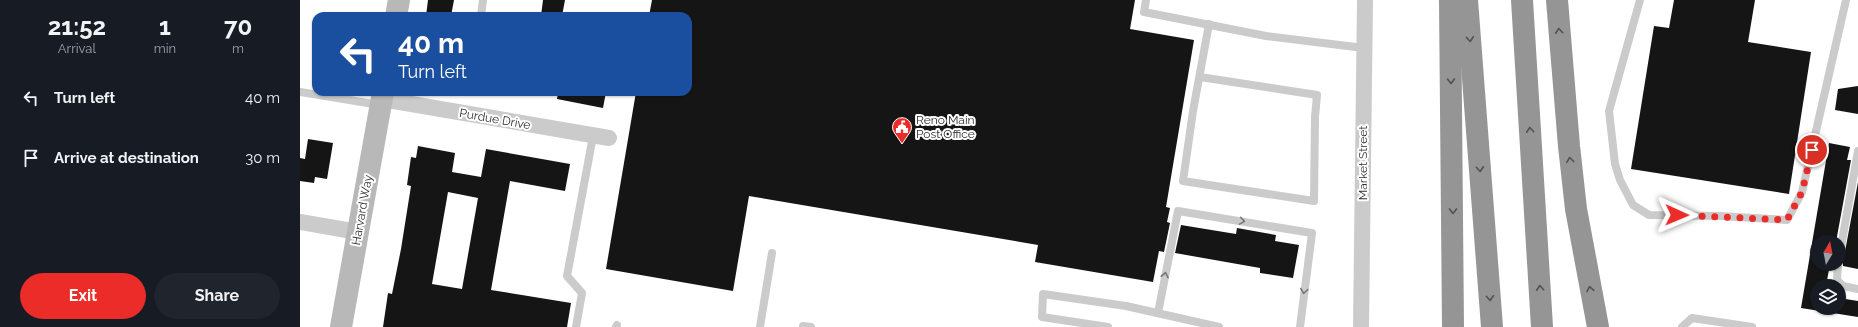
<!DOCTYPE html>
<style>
:root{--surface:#171b24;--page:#20242c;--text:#f1f3f6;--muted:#9ea1a6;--accent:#eb2c29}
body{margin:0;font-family:Raleway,sans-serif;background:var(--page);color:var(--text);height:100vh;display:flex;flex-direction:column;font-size:15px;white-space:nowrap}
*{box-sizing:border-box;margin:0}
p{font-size:13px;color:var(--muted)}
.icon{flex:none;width:22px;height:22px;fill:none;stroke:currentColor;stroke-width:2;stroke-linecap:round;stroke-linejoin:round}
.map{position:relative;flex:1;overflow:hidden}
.sheet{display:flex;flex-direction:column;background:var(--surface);width:300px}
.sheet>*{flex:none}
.guide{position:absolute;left:12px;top:12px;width:380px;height:84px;border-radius:12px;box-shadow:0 1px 3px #0004;background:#1a4fa0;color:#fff;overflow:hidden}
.needle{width:26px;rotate:10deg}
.controls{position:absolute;left:1510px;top:235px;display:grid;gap:8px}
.controls a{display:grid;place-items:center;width:36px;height:36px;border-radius:50%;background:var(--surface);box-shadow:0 1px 3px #0004;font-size:20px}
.pin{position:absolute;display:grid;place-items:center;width:34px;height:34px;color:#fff;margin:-17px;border:2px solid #fff;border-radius:50%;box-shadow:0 1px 4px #0007}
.me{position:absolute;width:44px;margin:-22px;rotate:91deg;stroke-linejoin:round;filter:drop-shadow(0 0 3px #0008)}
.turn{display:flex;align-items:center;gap:14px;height:84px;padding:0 20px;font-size:18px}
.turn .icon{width:52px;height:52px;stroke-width:2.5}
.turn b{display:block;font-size:28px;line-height:34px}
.eta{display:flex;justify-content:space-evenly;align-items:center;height:68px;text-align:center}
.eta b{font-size:24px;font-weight:700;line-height:28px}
.primary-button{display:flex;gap:8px;margin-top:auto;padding:8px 20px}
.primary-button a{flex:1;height:46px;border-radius:24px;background:var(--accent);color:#fff;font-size:16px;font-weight:700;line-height:46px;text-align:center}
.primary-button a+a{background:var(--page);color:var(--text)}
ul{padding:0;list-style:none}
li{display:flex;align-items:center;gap:12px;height:60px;padding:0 20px}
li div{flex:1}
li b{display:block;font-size:15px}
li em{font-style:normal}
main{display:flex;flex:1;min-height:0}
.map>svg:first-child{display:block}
.building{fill:#151515;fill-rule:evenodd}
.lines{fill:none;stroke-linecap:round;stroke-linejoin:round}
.lane{stroke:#cbcbcb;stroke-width:8}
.street{stroke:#cbcbcb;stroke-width:16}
.secondary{stroke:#b8b8b8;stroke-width:22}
.highway{stroke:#959595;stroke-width:22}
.oneway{stroke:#525252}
.oneway2{stroke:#757575}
.route{stroke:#eb2c29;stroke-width:7;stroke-dasharray:0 12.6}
.labels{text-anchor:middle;stroke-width:4;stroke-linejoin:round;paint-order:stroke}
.street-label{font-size:12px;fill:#2e2e2e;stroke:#fff}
.poi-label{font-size:12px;fill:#2e2e2e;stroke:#fff;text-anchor:start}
</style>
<main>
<section class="sheet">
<div class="eta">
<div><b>21:52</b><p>Arrival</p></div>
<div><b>1</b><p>min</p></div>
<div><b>70</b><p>m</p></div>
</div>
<ul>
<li><svg class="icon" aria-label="left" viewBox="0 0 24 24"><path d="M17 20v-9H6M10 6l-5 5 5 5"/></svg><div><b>Turn left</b></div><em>40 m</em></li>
<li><svg class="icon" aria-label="arrive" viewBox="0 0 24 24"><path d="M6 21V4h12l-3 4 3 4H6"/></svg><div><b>Arrive at destination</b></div><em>30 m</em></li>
</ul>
<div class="primary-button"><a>Exit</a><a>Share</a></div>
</section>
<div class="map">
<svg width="1558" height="327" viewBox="0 0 1558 327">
<rect width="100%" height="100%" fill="#fff"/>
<g class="building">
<polygon points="128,0 154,0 151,16 126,16"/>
<polygon points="243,0 265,0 262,16 241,16"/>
<polygon points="352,0 835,0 830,29 894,40 866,207 870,208 867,222 870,223 864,252 859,251 853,282 735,262 738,245 449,196 433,291 306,269 336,92 388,92 388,16 349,16"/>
<polygon points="1374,0 1455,0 1448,42 1511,52 1489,194 1331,169 1354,26 1369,28"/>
<polygon points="1558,86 1558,114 1535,110 1538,89"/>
<polygon points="258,92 306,92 303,108 257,99"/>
<polygon points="8,139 33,143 27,179 15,177 14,183 0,181 0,158 5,159"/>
<polygon points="1529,143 1550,147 1547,160 1551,160 1536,242 1517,242 1517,264 1530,264 1526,286 1517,286 1517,308 1539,308 1539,298 1558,301 1558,317 1501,308"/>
<path d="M 118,146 L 155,153 L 152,172 L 181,177 L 186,149 L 270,164 L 265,191 L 210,181 L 191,290 L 271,303 L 267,327 L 83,327 L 88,293 L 92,294 L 101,249 L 111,186 L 107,185 L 111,157 L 116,158 ZM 148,192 L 178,198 L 162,289 L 132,284 Z"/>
<polygon points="1558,182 1558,269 1543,266 1543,262"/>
<polygon points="881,225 936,234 937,228 976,235 975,241 999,245 993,278 960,273 960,268 875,253"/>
</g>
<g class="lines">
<g class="lane">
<polyline points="846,0 844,12 966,36 1064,48"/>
<polyline points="1340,0 1309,111 1315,164 1320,180 1333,205 1349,215 1420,216 1487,220 1502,192 1546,0"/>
<polyline points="181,16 183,0"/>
<polyline points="900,77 1017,95 1015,117 1014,201 883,181 893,111 909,24"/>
<polyline points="0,92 80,105"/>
<polyline points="1539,258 1558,151"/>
<polyline points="1538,264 1537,280 1543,286 1558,289"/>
<polyline points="858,313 878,211 1012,233 1000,327"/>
<polyline points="276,327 282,293 267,276 293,136"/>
<polyline points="316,327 317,325"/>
<polyline points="460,327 472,253"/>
<polyline points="503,327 503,326 511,327"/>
<polyline points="808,327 742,317 743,294 826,306 919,327"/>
<polyline points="1382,327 1392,318 1452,327"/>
</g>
<g class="street">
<polyline points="82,99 309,138"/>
<polyline points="0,222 58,232"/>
<polyline points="1061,327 1065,0"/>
</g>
<g class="secondary">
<polyline points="96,16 99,0"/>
<polyline points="41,327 83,92"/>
</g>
<g class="highway">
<polyline points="1150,0 1153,327"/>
<polyline points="1167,0 1192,327"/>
<polyline points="1222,0 1242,327"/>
<polyline points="1257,0 1269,146 1276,209 1298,327"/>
</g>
</g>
<defs><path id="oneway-chevron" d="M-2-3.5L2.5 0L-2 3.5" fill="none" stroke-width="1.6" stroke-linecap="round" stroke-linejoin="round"/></defs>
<g class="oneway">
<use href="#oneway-chevron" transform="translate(1259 31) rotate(-94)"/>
<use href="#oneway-chevron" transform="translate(1170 39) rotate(86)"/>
<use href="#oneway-chevron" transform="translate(1151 81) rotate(89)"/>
<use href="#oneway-chevron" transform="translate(1230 130) rotate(-94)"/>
<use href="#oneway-chevron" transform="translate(1270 160) rotate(-97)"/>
<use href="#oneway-chevron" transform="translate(1180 169) rotate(86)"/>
<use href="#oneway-chevron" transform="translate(1153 211) rotate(90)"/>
<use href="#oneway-chevron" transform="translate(1240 288) rotate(-94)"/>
<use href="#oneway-chevron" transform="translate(1290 289) rotate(-101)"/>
<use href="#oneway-chevron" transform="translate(1190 298) rotate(86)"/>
</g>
<g class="oneway2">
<use href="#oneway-chevron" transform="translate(942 221) rotate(9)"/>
<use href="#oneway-chevron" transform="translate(865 275) rotate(-79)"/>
<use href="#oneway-chevron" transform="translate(1004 291) rotate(98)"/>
</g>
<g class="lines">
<polyline class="route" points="1377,215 1487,220 1502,192 1512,150"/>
</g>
<defs>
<symbol id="civic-pin" viewBox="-11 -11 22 30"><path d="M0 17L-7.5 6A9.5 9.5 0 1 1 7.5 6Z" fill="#eb2c29" stroke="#fff"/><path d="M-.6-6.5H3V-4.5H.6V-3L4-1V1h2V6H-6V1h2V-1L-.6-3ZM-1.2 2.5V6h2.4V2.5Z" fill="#fff"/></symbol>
</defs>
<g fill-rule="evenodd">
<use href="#civic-pin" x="591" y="116" width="22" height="30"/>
</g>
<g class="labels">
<g class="street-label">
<text transform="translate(195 119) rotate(10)" y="4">Purdue Drive</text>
<text transform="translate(1063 163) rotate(-90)" y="4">Market Street</text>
<text transform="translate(62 210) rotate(-80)" y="4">Harvard Way</text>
</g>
<g class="poi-label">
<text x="616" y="124">Reno Main<tspan x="616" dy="14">Post Office</tspan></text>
</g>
</g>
</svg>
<div class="controls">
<a><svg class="needle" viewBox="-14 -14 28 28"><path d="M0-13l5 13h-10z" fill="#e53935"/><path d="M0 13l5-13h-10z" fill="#9ea1a6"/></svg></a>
<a><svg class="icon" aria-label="layers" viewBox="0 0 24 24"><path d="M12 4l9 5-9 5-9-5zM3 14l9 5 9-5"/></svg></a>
</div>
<div class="pin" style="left:1512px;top:150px;background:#d93025"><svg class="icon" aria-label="arrive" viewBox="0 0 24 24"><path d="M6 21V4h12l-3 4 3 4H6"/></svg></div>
<svg class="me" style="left:1377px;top:215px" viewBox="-20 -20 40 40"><path d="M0-17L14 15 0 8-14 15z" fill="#eb2c29" stroke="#fff" stroke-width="4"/></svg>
<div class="guide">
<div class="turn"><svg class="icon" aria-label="left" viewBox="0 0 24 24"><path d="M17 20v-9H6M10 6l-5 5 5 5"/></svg><div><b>40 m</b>Turn left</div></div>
</div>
</div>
</main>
